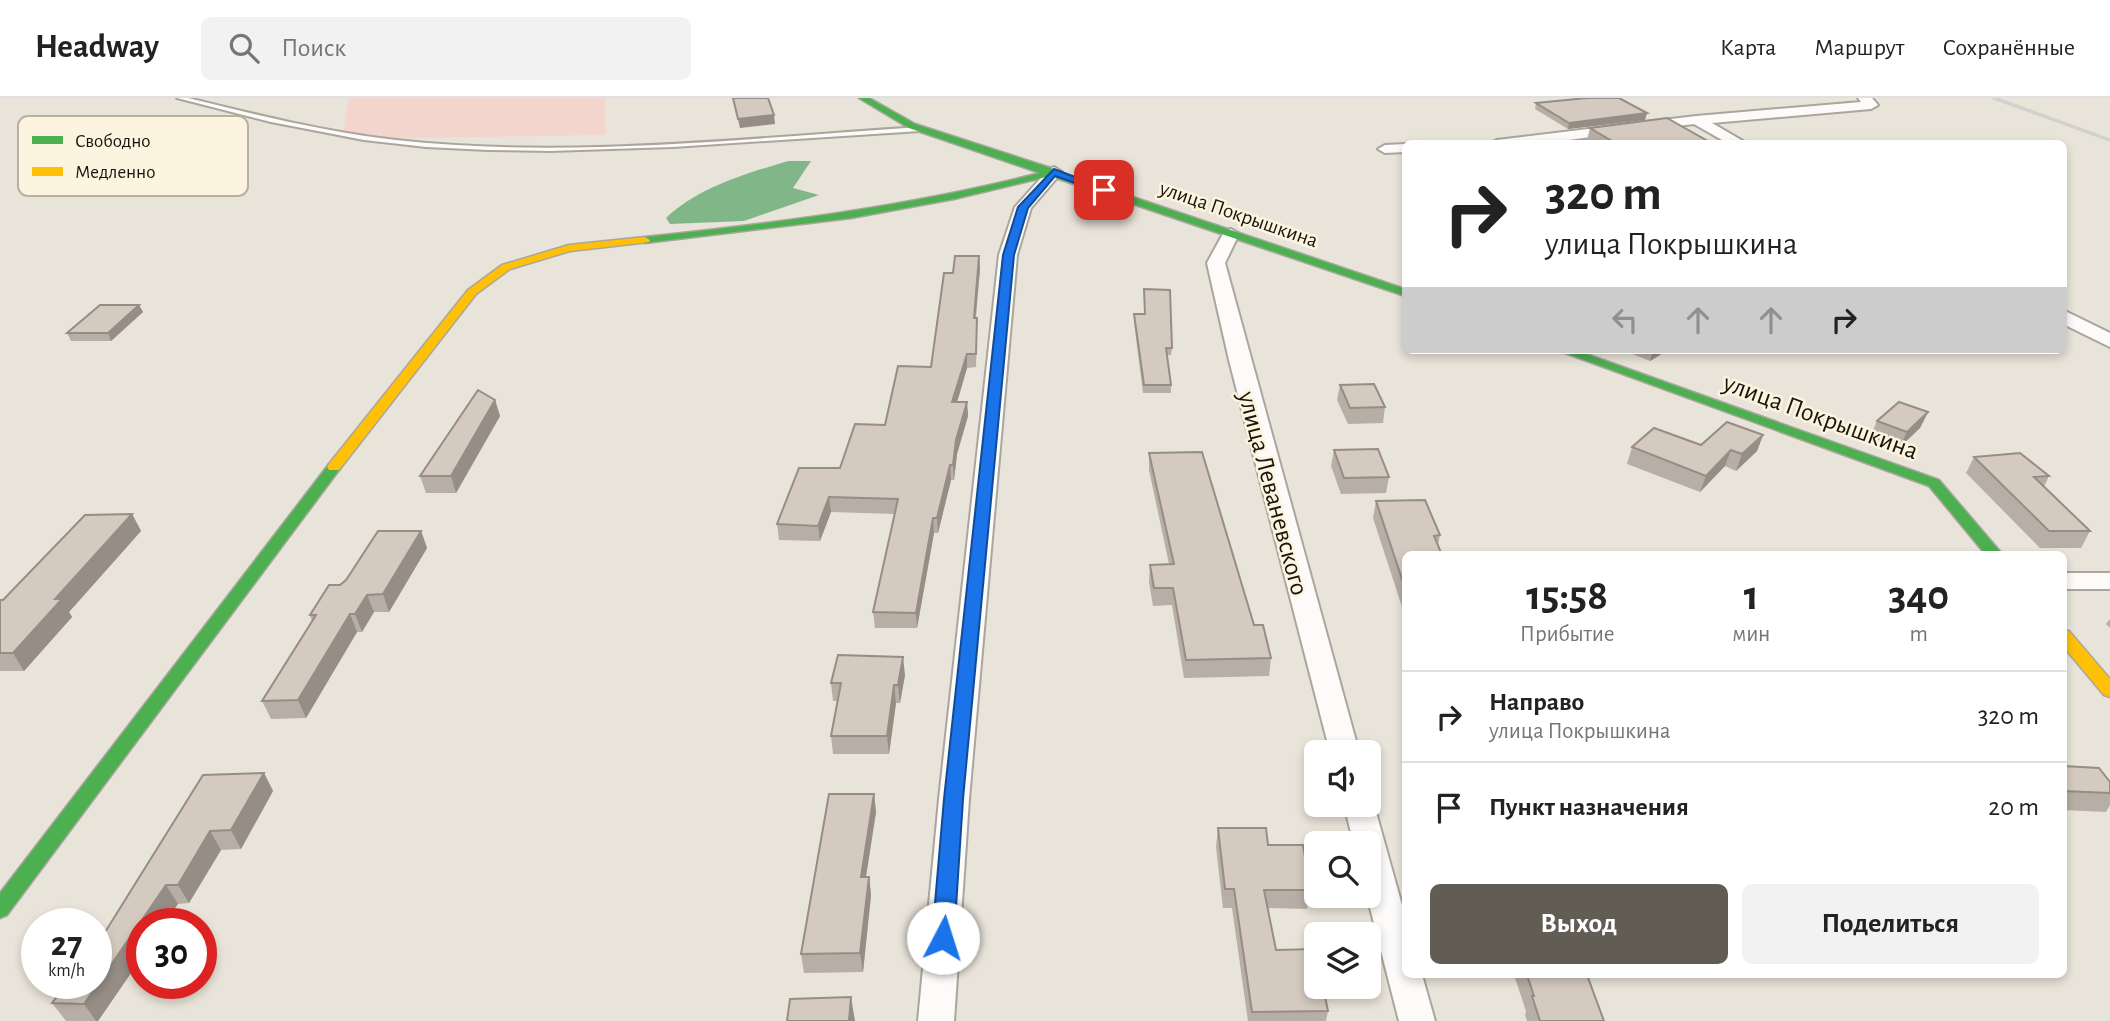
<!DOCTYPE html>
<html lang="ru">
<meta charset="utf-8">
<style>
:root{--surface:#fff;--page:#f2f2f2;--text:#222;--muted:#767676;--line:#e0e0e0;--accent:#615d54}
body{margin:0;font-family:"Alegreya Sans",sans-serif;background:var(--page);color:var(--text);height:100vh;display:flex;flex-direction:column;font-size:26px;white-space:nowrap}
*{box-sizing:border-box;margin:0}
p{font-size:23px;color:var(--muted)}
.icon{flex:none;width:38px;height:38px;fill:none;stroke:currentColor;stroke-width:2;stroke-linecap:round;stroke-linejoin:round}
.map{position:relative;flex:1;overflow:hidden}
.drawer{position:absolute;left:1402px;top:453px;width:665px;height:427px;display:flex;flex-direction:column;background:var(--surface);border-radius:10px;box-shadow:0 4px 10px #0003}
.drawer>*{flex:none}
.hud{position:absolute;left:1402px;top:42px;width:665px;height:214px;border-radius:10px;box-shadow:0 4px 10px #0003;background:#fff;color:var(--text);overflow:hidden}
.buttons{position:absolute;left:1304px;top:642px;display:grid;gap:14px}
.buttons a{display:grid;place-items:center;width:77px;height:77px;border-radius:10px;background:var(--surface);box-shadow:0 4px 10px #0003;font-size:35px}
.speed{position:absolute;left:21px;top:810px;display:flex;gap:14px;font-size:35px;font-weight:700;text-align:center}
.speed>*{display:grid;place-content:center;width:91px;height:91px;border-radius:50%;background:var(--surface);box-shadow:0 4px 10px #0003;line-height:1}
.speed small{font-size:18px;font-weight:400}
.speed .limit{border:10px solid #d22;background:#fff;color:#111}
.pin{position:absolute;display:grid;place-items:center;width:60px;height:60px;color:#fff;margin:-30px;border-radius:14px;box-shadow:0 4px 10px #0006}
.me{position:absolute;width:77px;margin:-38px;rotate:5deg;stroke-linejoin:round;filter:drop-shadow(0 0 5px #0008)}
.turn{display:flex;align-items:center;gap:24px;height:147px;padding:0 28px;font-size:32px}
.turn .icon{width:91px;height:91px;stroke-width:2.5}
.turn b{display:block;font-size:49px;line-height:60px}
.lanes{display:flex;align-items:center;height:66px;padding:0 28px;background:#0003;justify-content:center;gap:35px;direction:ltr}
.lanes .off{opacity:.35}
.eta{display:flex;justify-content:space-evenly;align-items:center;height:119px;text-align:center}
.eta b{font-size:42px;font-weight:700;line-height:49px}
.primary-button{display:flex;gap:14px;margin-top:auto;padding:14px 28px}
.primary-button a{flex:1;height:80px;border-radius:10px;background:var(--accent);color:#fff;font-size:28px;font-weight:700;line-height:80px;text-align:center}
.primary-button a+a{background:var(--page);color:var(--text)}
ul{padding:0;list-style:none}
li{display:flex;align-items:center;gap:21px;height:91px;padding:0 28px;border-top:2px solid var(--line)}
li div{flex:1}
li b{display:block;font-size:26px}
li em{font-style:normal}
header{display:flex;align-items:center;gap:42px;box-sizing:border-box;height:98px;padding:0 35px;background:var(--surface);border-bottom:2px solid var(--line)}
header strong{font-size:33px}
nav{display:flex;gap:38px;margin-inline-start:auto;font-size:24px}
.search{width:490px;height:63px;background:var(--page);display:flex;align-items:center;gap:18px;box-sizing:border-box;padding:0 24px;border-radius:10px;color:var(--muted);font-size:26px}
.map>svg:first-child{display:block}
.green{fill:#f4d5ce}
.water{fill:#81b689}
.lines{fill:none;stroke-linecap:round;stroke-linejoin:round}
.lane-casing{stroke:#aaa69e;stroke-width:4}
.street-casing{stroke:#aaa69e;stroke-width:4}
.fast-casing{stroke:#aaa69e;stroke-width:3}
.slow-casing{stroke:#aaa69e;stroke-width:3}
.lane{fill:#fcfbf9;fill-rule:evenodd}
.street{fill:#fcfbf9;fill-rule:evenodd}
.fast{fill:#4caf50;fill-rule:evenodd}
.slow{fill:#ffc107;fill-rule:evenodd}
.rail{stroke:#d2d1ce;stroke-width:3.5}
.wall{fill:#b7aea5}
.shaded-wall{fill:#958d86}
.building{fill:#d5cac0;stroke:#958d86;stroke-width:2}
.route{fill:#1a73e8;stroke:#114b97;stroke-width:2}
.labels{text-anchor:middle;stroke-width:5;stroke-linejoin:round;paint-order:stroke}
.far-street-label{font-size:21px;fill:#18150d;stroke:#fdf4df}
.street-label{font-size:26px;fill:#18150d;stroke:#fdf4df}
.key{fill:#fdf4df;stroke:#b8b1a0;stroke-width:2}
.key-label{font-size:19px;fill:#18150d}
</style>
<header>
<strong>Headway</strong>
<div class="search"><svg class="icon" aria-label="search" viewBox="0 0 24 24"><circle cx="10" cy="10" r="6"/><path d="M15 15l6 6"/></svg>Поиск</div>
<nav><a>Карта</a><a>Маршрут</a><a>Сохранённые</a></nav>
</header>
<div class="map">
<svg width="2110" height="923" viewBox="0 0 2110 923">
<rect width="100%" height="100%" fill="#e9e4d9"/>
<polygon class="green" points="349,0 605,0 605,37 342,41"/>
<path class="water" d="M 788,63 L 811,63 L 793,90 L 819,97 L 744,123 L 670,126 L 666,120 C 699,89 745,76 788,63 Z"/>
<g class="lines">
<defs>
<path id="lane" d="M 177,0 L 188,0 C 257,17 326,34 396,42 C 568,61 747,40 920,29 L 924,31 L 920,33 L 673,49 L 550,53 L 488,52 L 426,49 L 364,42 L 271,24 Z"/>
<g id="street">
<polygon points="1858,0 1872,0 1878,7 1871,11 1712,25 1748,46 1729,46 1694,26 1537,46 1490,46 1497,42 1696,18 1861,4"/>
<polygon points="1405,46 1405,54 1385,55 1378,51 1385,47"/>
<polygon points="1054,69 1062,74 1031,110 1017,157 969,701 954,923 918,923 939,701 999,157 1015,109 1049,71"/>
<polygon points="1231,131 1239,136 1225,165 1359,654 1330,654 1229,262 1207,165 1225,132"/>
<polygon points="2063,212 2110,235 2110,249 2063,226"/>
<rect x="2063" y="475" width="47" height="16"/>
<polygon points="1368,699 1374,707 1405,818 1405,877 1422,877 1435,923 1399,923 1367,798 1368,746 1354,746 1344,707 1368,707"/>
</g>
<g id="fast">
<path d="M 859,0 L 869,0 L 915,26 L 1057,72 L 1059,74 L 1405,191 L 1405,198 L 1050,78 L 954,101 L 851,120 L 645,145 L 640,142 L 645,139 C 778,125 910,108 1040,75 L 909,30 Z"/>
<polygon points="1557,252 1575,252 1939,382 2003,457 1986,457 1929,388"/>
<polygon points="334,365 341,369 339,372 7,817 0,820 0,795 329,366"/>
</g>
<g id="slow">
<polygon points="645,139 650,142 649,144 570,153 510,171 476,196 339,372 329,372 327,369 329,366 468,192 502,167 569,147"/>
<polygon points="2063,532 2069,533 2110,581 2110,599 2104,597 2063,548"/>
</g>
</defs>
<use href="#lane" class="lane-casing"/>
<use href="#street" class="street-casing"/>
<use href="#fast" class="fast-casing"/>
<use href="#slow" class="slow-casing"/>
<use href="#lane" class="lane"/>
<use href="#street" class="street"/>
<use href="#fast" class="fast"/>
<use href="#slow" class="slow"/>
<polyline class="rail" points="1994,0 2110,42"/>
</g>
<g class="wall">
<polygon points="1536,5 1647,15 1645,22 1568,31 1535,11"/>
<polygon points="1590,30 1713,46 1593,46 1587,42"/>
<polygon points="979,158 980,171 976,220 977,233 976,269 967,270 957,304 967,304 968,318 957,356 954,382 951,382 938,435 934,435 917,530 875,530 873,514 895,416 831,414 820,443 779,442 777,426 840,370 885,327 931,269 953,175"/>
<polygon points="139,207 143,214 111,243 71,243 67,235"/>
<polygon points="1134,216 1172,250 1171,257 1167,257 1171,287 1171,295 1143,295 1134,224"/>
<polygon points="1622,252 1668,252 1650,263"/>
<polygon points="1340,287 1385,309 1383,325 1348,326 1337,302"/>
<polygon points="495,302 500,318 456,395 426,395 420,378"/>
<polygon points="1928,314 1920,330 1899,350 1870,339 1877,323"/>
<polygon points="1763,337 1757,353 1736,373 1725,368 1700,394 1627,366 1632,349 1701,347"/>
<polygon points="1334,352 1389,379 1386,395 1341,396 1331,368"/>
<polygon points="1149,355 1254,527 1271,560 1269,578 1184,580 1172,507 1153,508 1149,484 1150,467 1169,466 1149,372"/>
<polygon points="1974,359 2049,378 2044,389 2090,433 2081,450 2040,450 1966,375"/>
<polygon points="1376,403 1440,437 1438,447 1405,457 1405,518 1373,420"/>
<polygon points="132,416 141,433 69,514 72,519 24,573 0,573 0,502 3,502"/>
<polygon points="421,433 427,450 389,514 374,514 362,534 357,534 306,620 271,621 262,603 312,523 310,517"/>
<polygon points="2110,521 2110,530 2106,526"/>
<polygon points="905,577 900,605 896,605 889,656 833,656 831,638 837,603 833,603 831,585"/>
<polygon points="2063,668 2110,684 2110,707 2106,714 2063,712"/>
<polygon points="264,675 273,693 241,751 221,752 189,805 178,806 142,826 142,859 98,923 66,923 52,905 107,831"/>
<polygon points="874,696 876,714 866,779 869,779 871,797 863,874 804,875 801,856"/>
<polygon points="1218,730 1268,747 1311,792 1307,811 1268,810 1276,852 1328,913 1326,923 1248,923 1232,810 1223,810 1216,749"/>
<polygon points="1514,877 1587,877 1604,923 1527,923 1525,917 1526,913"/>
</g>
<g class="shaded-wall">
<polygon points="1647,15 1645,22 1568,31 1569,25"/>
<polygon points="774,17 775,26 740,30 738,21"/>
<polygon points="979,158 980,171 974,233 974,220"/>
<polygon points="139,207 143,214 111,243 108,235"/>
<polygon points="1653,252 1668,252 1650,263"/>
<polygon points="967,256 967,270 953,318 952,304"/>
<polygon points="495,302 500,318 456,395 451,378"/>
<polygon points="967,304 968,318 957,356 954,382 953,367 956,342"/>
<polygon points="1928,314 1920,330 1899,350 1907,334"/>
<polygon points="1763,337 1757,353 1736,373 1742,356"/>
<polygon points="1731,352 1725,368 1700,394 1706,378"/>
<polygon points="950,367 951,382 938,435 937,420"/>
<polygon points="829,399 831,414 820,443 818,428"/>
<polygon points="132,416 141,433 69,514 72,519 24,573 13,555 55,501"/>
<polygon points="933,420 934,435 917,530 916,515"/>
<polygon points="421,433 427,450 389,514 383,496"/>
<polygon points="367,497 374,514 362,534 355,516"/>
<polygon points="350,516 357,534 306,620 298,602"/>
<polygon points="903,559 905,577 900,605 898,587"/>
<polygon points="894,587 896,605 889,656 887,638"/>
<polygon points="264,675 273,693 241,751 231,732"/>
<polygon points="874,696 876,714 863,797 861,779"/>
<polygon points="210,733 221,752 189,805 178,787"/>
<polygon points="869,779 871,797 863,874 860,855"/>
<polygon points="166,787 178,806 164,826 142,826 142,859 98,923 96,923 84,906"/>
<polygon points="851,899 855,923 849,923"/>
</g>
<g class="building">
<polygon points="733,0 768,0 774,17 738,21"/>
<polygon points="1587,0 1619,0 1647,15 1569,25 1536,5"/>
<polygon points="1667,20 1713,46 1617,46 1590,30"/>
<polygon points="955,158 979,158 974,220 977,220 976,256 967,256 952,304 967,304 956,342 953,367 950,367 937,420 933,420 916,515 873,514 898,401 829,399 818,428 777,426 799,370 840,370 855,326 885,327 898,268 931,269 944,175 953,175"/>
<polygon points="1144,191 1170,192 1172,250 1166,250 1171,287 1144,287 1134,216 1145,216"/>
<polygon points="100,207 139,207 108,235 67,235"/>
<polygon points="1374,286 1385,309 1350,310 1340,287"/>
<polygon points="478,292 495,302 451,378 420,378"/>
<polygon points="1899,304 1928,314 1907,334 1877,323"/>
<polygon points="1727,324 1763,337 1742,356 1731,352 1706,378 1632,349 1654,330 1701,347"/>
<polygon points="1378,351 1389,379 1344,380 1334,352"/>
<polygon points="1202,354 1254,527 1263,527 1271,560 1186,562 1173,490 1154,490 1150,467 1174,466 1149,355"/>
<polygon points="2020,355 2049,378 2034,379 2090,433 2049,433 1974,359"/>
<polygon points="1425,402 1440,437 1434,438 1442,457 1405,457 1405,490 1376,403"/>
<polygon points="132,416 55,501 62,501 13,555 0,555 0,502 3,502 85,417"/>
<polygon points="378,433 421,433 383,496 367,497 355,516 350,516 298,602 262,603 316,517 310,517 329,487 340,487 346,482"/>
<polygon points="838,557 903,559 898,587 894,587 887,638 831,638 841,585 831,585"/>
<polygon points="2063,668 2099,670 2110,684 2110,695 2063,693"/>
<polygon points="264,675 231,732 210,733 178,787 166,787 84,906 52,905 67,886 96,886 96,846 107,831 203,677"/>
<polygon points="829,696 874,696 861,779 869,779 860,855 801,856"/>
<polygon points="1218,730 1266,730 1268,747 1303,747 1311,792 1264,792 1276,852 1316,851 1316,889 1323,889 1328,913 1252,914 1234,791 1225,791"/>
<polygon points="1527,877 1587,877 1604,923 1540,923 1532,898 1534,898"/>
<polygon points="851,899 849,923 787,923 790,901"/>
</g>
<polygon class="route" points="1054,71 1109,92 1101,94 1055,78 1028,110 1014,157 963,701 954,840 950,846 943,849 935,846 932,840 944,701 1003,157 1018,109"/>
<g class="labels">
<g class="far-street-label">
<text transform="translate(1239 116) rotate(19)" y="7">улица Покрышкина</text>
</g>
<g class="street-label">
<text transform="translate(1821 318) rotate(20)" y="9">улица Покрышкина</text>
<text transform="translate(1274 395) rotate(75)" y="9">улица Леваневского</text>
</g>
</g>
<rect x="18" y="18" width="230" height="80" rx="10" class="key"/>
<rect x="32" y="38" width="31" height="8" fill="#4caf50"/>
<rect x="32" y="69" width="31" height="9" fill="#ffc107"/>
<g class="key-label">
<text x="75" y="49">Свободно</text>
<text x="75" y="80">Медленно</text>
</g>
</svg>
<div class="buttons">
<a><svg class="icon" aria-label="sound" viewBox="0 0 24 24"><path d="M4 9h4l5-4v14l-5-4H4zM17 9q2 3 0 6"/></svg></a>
<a><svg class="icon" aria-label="search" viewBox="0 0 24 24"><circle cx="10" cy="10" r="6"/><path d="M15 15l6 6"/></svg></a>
<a><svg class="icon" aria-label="layers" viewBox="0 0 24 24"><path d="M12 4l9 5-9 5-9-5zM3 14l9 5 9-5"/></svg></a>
</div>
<div class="speed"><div>27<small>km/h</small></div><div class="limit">30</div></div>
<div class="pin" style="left:1104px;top:92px;background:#d93025"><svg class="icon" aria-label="arrive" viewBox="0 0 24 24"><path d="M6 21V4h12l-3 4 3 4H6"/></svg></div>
<svg class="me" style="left:943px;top:840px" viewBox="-20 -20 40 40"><circle r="19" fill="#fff"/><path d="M0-13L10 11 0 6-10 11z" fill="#1a73e8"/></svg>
<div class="hud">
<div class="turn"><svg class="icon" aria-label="right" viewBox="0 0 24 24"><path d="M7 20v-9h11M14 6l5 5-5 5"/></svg><div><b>320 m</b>улица Покрышкина</div></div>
<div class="lanes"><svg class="icon off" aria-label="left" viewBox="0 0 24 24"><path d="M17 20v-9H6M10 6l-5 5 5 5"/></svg><svg class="icon off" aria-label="ahead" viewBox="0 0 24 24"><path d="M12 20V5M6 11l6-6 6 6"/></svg><svg class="icon off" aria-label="ahead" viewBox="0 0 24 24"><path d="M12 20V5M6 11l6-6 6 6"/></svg><svg class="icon" aria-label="right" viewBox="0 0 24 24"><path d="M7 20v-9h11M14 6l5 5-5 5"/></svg></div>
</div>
<section class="drawer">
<div class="eta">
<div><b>15:58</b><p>Прибытие</p></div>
<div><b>1</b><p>мин</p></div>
<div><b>340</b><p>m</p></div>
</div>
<ul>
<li><svg class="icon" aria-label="right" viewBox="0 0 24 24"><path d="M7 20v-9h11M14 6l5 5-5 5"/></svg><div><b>Направо</b><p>улица Покрышкина</p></div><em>320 m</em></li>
<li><svg class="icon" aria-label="arrive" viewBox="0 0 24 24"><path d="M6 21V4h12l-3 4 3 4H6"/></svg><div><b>Пункт назначения</b></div><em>20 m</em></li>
</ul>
<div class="primary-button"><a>Выход</a><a>Поделиться</a></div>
</section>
</div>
